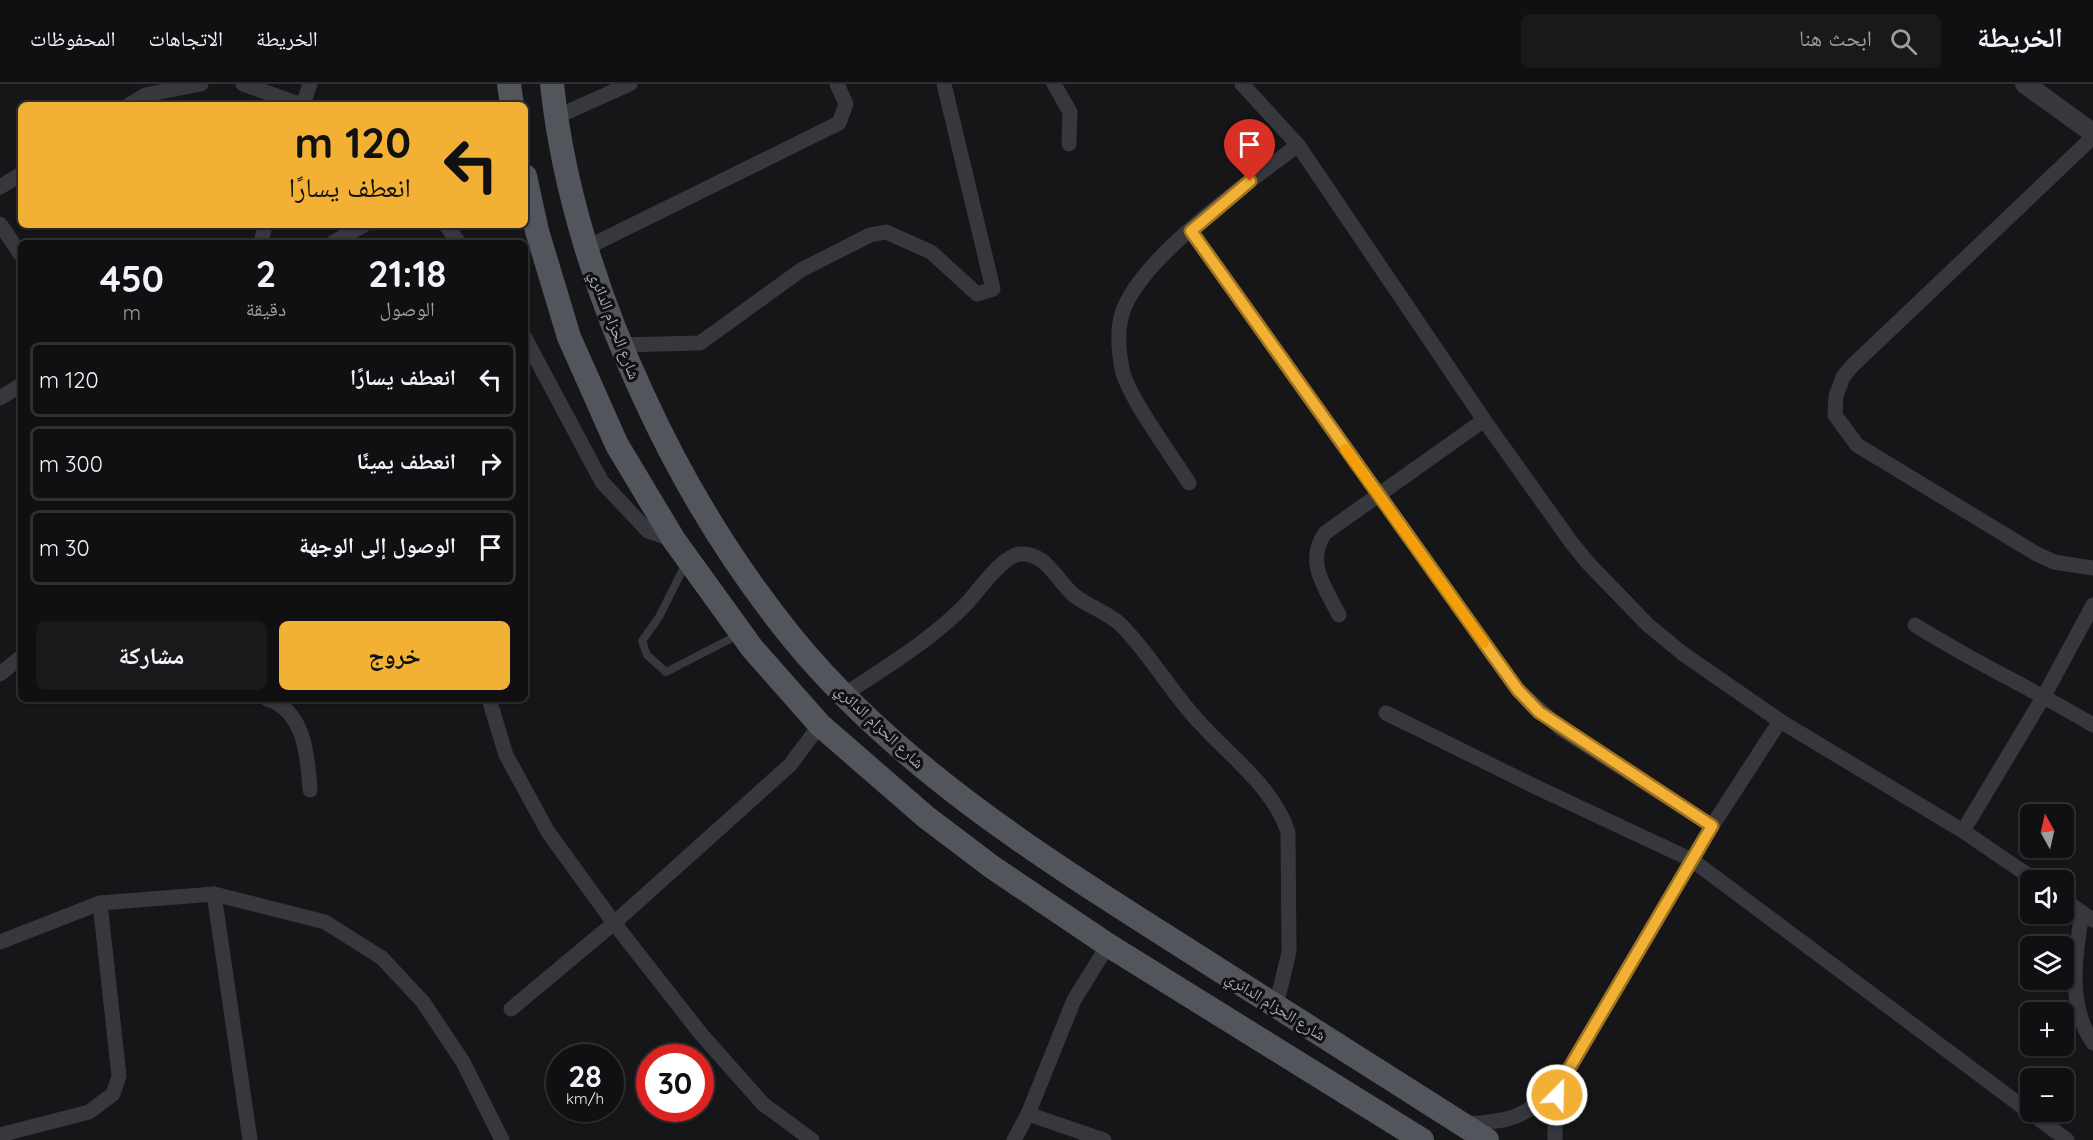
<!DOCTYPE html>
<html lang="ar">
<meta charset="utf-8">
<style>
:root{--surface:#101012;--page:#19191b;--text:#f1f3f6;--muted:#9c9d9f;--line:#303032;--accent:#f2b134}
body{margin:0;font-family:Quicksand,"Noto Naskh Arabic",sans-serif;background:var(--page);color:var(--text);direction:rtl;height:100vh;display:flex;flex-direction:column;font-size:22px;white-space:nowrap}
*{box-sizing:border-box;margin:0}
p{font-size:20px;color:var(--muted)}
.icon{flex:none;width:33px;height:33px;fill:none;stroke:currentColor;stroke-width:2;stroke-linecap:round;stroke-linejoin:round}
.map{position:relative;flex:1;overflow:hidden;direction:ltr}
.sheet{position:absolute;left:18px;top:156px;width:510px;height:462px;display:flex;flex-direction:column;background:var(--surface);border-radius:9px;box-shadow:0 2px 4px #0004,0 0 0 2px var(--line);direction:rtl}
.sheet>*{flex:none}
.guide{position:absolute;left:18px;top:18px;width:510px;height:126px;border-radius:9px;box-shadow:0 2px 4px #0004,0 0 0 2px var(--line);direction:rtl;background:#f2b134;color:#111;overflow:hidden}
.needle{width:39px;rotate:352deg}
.fabs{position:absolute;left:2020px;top:720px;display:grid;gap:12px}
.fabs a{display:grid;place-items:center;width:54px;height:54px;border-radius:9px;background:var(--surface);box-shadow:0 2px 4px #0004,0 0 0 2px var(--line);font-size:30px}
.speed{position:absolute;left:546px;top:960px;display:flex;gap:12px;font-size:30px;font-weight:700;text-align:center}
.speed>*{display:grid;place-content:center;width:78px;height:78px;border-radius:50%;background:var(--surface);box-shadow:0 2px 4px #0004,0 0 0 2px var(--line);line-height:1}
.speed small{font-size:15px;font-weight:400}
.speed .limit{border:9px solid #d22;background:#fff;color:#111}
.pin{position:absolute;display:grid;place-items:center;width:51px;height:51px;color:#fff;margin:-62px -26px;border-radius:50% 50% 50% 0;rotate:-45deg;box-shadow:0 0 6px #0007}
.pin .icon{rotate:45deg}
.me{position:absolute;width:66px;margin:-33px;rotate:23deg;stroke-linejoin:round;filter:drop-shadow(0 0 4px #0008)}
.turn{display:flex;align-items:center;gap:21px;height:126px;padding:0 18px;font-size:27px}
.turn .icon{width:78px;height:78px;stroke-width:2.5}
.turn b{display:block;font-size:42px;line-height:51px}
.eta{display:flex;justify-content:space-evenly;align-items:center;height:102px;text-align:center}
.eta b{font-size:36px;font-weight:800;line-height:42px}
.primary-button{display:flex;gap:12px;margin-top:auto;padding:12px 18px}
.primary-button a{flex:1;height:69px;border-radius:9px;background:var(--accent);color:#111;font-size:24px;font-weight:800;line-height:69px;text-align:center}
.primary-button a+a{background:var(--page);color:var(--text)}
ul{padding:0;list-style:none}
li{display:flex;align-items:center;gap:18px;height:75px;margin:0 12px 9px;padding:0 6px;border:3px solid var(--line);border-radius:9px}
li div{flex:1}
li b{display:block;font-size:22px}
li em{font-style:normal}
header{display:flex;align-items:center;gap:36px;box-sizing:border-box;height:84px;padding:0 30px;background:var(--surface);border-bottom:2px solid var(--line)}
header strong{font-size:28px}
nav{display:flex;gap:33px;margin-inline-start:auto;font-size:21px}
.search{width:420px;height:54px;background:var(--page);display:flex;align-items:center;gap:15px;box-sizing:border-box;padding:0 21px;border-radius:9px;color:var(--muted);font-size:22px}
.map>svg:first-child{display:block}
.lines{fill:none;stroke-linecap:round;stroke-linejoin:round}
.service{stroke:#37383d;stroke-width:8}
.minor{stroke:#37383d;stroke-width:15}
.tertiary{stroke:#37383d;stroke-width:20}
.primary{stroke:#53555c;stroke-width:24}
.route-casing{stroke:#9d7322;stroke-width:15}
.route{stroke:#f2b134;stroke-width:10}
.slow{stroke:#f59e0b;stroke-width:10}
.labels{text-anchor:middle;stroke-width:6;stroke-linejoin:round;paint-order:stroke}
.street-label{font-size:16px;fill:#a8adb8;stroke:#111113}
</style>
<header>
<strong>الخريطة</strong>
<div class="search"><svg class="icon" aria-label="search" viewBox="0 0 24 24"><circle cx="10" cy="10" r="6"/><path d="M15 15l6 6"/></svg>ابحث هنا</div>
<nav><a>الخريطة</a><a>الاتجاهات</a><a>المحفوظات</a></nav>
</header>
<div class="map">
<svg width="2093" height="1056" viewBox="0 0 2093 1056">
<rect width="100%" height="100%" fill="#161618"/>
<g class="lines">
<polyline class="service" points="686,479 659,533 642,557 647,571 666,588 738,551"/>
<g class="minor">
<polyline points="243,0 302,21"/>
<polyline points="1054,0 1070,28 1069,60"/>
<polyline points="1242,0 1298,61 1484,336 1571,458 1588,479 1648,541 1682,569 1780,637 1963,747 2035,796"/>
<polyline points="129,21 145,11 201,0"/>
<polyline points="303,21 310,0"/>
<polyline points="556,33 630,0"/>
<polyline points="2093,53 1853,281 1843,293 1836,312 1835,331 1857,361 2035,469 2054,478 2093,484"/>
<polyline points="0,103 21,90"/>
<polyline points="0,140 21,171"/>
<polyline points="446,141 459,159"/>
<polyline points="1191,147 1518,606 1561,645 1712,742"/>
<polyline points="261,159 265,141"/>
<polyline points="332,159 364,141"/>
<polyline points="586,164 839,39 846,20 837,0"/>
<polyline points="525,254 602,398 648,447 674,456"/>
<polyline points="619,261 700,259 801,186 870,151 886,148 931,168 977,210 993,205 944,0"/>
<polyline points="0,314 21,301"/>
<path d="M 1189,399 C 1172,372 1128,313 1122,285 C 1119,269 1117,246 1122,230 C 1138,175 1250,97 1298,61"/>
<path d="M 1339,531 C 1325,503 1305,478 1325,449 L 1484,336"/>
<path d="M 1915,541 C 1973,578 2035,606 2093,641"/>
<polyline points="0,590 21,573"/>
<path d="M 844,611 C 887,582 932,556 968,518 C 979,506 1003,471 1020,470 C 1047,468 1057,498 1075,512 C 1089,523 1108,528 1121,541 C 1151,571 1172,610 1201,640 C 1232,674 1273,703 1288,748 L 1289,868 L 1276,922"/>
<path d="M 267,615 C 305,626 308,674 310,706"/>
<polyline points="489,615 506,671 548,748 614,839 701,950 763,1020 812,1056"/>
<polyline points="1386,629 1538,704 1692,776 2067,1056"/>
<polyline points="1963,747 2044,612 2093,521"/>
<polyline points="214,810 250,1056"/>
<polyline points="2064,816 2093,836"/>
<path d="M 2082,829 C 2075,872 2067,921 2093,959"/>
<polyline points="0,858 100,819 214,810 325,838 382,874 423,918 463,978 502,1056"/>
<polyline points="511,925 614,839 790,681 820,641"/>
<polyline points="1028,1030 1104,1056"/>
<path d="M 1463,1040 C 1510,1038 1525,1034 1560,1000 L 1712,742 L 1780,637"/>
<polyline points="0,1051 89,1028 113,1010 119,992 100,819"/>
<polyline points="1014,1056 1028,1030 1074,916 1108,861"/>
<polyline points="1555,1056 1555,1020 1560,1000"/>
</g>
<polyline class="tertiary" points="2025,0 2093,49"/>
<g class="primary">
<polyline points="509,0 512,21"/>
<path d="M 552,0 C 563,105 598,215 643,311 C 683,399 733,481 794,556 C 896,680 1035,769 1169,854 C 1275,921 1381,988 1487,1056"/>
<polyline points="525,92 537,147 569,253 617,361 674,456 752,564 820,641 926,733 992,783 1108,861 1422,1056"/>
</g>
</g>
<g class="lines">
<defs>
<polyline id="route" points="1250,97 1191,147 1490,567 1518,606 1539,628 1712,742 1560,1000 1557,1011"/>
</defs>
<use href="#route" class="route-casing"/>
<use href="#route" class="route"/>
<polyline class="slow" points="1345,365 1484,559"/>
</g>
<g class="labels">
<g class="street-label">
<text transform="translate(615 241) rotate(69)" y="6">شارع الحزام الدائري</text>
<text transform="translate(880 642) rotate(43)" y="6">شارع الحزام الدائري</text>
<text transform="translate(1276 922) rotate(32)" y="6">شارع الحزام الدائري</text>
</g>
</g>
</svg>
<div class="fabs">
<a><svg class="needle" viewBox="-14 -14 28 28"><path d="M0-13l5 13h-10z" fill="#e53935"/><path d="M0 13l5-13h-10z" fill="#9c9d9f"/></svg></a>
<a><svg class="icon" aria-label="sound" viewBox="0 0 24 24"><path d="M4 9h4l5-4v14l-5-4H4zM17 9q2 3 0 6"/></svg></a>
<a><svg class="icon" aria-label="layers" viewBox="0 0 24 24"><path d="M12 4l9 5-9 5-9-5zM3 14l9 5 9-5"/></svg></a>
<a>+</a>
<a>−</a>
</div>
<div class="speed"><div>28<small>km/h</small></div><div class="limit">30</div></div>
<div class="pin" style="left:1250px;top:97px;background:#d93025"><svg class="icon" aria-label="arrive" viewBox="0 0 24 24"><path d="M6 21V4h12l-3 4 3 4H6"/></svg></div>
<svg class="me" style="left:1557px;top:1011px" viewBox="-20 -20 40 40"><circle r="17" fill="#f2b134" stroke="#fff" stroke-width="3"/><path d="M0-11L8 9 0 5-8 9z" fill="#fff"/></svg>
<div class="guide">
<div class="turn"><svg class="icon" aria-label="left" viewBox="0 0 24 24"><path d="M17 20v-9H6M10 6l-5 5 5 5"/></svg><div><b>120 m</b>انعطف يسارًا</div></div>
</div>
<section class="sheet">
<div class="eta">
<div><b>21:18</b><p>الوصول</p></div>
<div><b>2</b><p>دقيقة</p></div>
<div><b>450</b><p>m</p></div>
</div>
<ul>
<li><svg class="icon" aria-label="left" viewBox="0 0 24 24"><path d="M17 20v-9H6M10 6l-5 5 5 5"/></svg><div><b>انعطف يسارًا</b></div><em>120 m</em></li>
<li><svg class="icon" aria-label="right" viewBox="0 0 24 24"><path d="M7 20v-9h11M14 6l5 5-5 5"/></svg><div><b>انعطف يمينًا</b></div><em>300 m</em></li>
<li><svg class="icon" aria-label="arrive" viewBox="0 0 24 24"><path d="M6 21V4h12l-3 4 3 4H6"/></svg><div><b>الوصول إلى الوجهة</b></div><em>30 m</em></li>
</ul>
<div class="primary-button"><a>خروج</a><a>مشاركة</a></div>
</section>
</div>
